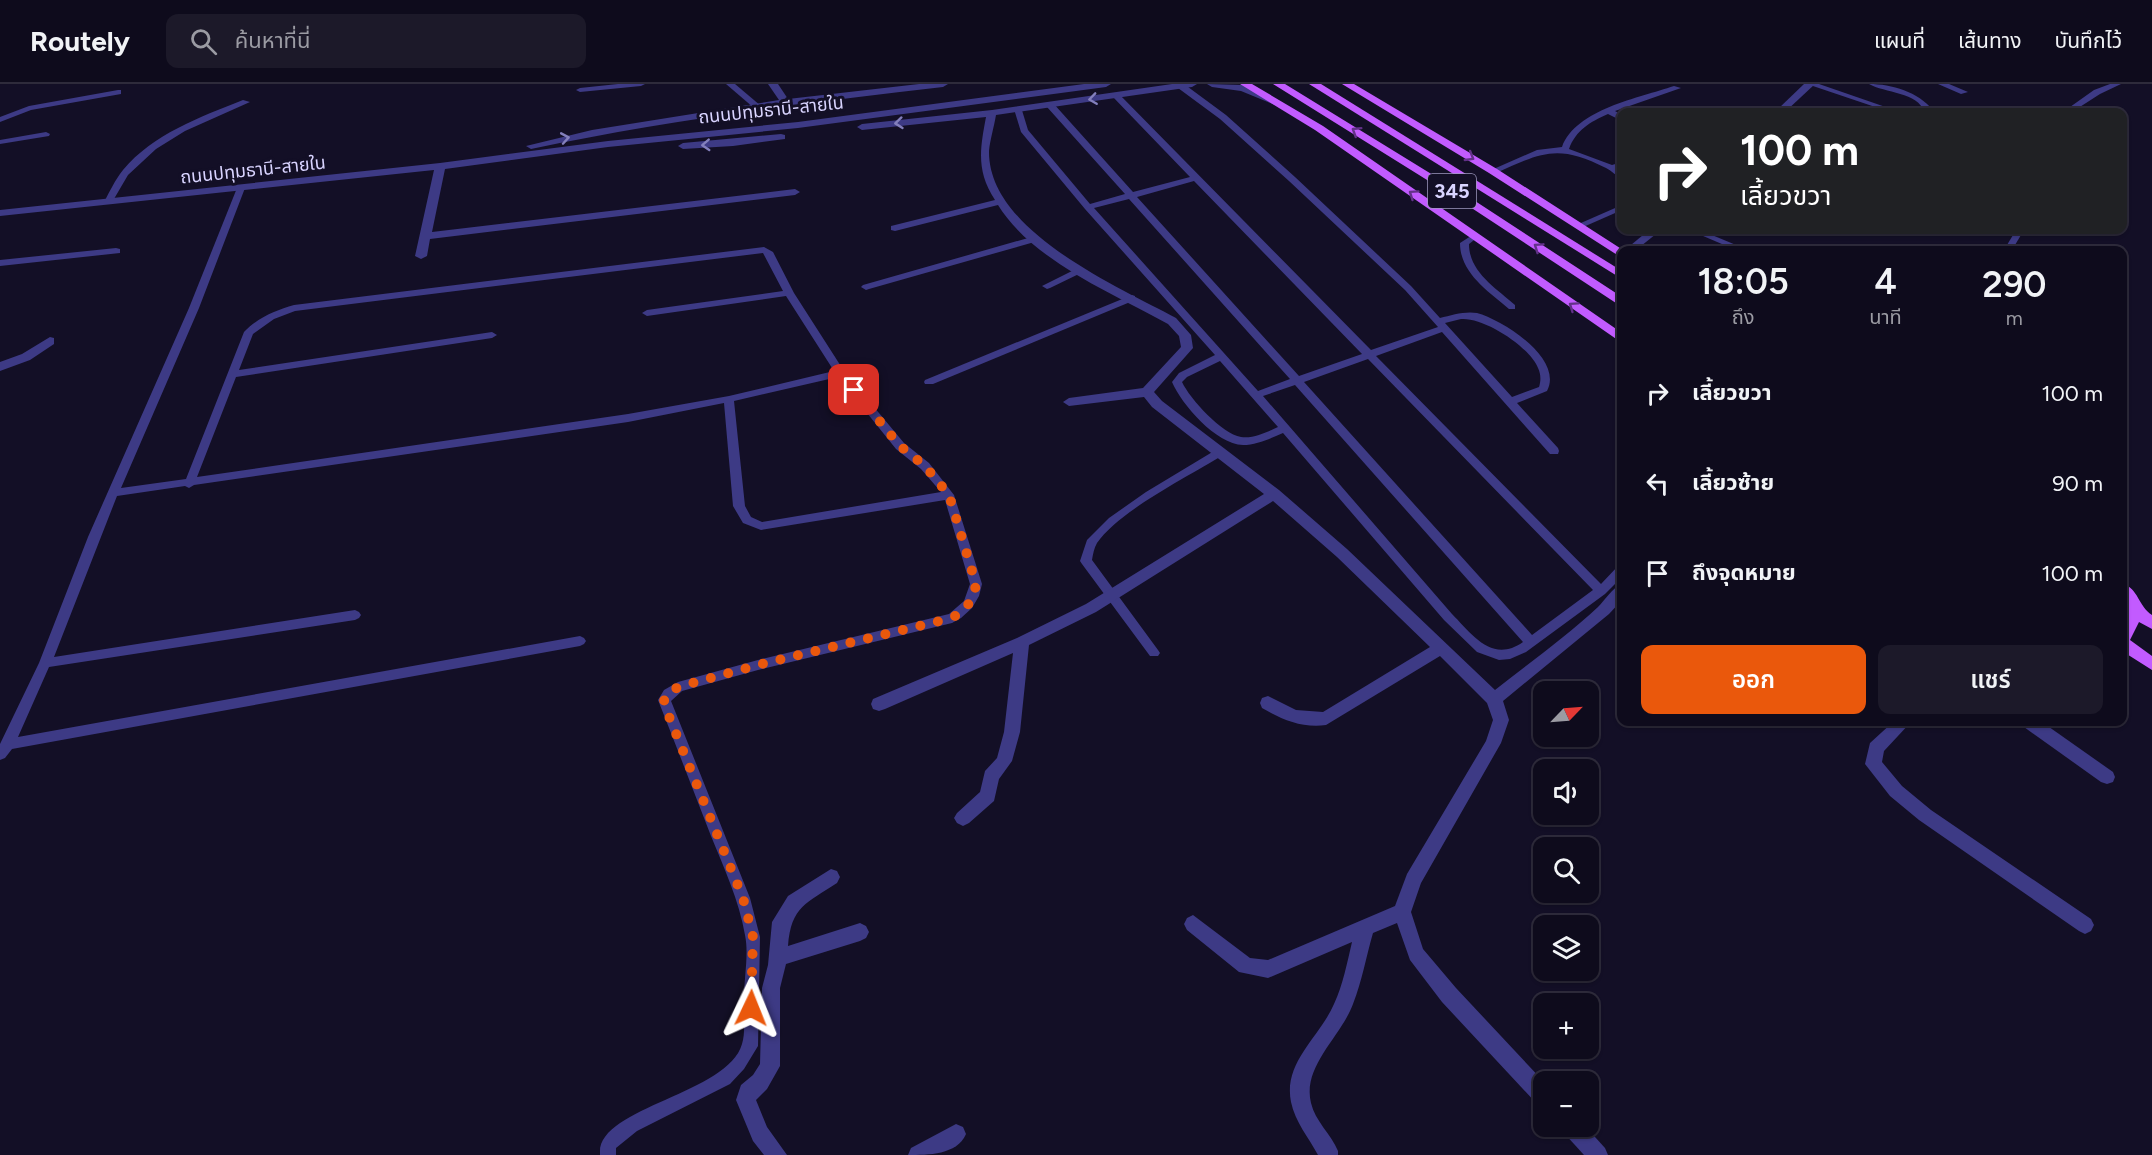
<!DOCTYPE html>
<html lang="th">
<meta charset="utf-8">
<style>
:root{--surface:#0e0b1c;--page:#1c1929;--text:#f1f3f6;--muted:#9b9ba3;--line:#2e2b3b;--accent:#ea580c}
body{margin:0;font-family:Figtree,"Noto Sans Thai",sans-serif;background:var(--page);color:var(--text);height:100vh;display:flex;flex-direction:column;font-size:22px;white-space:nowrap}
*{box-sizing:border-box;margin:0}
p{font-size:20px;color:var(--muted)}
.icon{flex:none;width:33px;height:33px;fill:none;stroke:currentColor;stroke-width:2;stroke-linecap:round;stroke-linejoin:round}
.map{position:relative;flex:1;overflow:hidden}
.drawer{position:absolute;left:1617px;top:162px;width:510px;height:480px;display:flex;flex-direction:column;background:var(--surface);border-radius:12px;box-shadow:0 2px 4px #0004,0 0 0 2px var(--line)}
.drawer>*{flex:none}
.hud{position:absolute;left:1617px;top:24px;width:510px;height:126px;border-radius:12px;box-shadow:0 2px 4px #0004,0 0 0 2px var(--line);background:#202124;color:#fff;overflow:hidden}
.needle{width:39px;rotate:65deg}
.tools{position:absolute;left:1533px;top:597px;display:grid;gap:12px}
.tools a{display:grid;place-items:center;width:66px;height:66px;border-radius:12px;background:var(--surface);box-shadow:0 2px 4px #0004,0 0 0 2px var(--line);font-size:30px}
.pin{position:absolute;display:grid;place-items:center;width:51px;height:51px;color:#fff;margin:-26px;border-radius:12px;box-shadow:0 3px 9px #0006}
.me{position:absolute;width:66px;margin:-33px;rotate:2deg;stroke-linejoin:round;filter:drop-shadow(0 0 4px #0008)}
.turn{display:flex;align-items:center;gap:21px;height:126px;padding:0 24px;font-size:27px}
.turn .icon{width:78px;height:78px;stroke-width:2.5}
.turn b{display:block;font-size:42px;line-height:51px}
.eta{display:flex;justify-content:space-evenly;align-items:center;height:102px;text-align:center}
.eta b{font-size:36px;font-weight:600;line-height:42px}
.primary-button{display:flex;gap:12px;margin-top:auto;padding:12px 24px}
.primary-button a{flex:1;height:69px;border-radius:12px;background:var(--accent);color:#fff;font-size:24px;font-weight:600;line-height:69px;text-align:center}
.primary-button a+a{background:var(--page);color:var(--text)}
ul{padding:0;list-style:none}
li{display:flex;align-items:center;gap:18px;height:90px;padding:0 24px}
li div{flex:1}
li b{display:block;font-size:22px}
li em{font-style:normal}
header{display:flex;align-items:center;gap:36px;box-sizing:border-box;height:84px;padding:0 30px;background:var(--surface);border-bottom:2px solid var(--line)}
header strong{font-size:28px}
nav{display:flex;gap:33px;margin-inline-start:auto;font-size:21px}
.search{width:420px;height:54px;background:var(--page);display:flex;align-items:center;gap:15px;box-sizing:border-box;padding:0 21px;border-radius:12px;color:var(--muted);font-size:22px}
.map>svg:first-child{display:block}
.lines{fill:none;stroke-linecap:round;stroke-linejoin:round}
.lane{fill:#3d3a85;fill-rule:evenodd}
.street{fill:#3d3a85;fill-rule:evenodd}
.primary{fill:#c25bff;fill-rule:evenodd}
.oneway{stroke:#837fbc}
.oneway2{stroke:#623188}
.route{stroke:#ea580c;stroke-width:10;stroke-dasharray:0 18}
.labels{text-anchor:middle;stroke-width:6;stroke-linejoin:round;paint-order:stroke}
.far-street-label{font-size:18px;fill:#d9d4ff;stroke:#130f26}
.shield{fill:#130f26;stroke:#9e99be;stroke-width:1.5}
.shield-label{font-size:20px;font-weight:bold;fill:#d9d4ff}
</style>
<header>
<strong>Routely</strong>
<div class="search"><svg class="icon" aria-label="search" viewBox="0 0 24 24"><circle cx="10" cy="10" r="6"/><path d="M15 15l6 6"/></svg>ค้นหาที่นี่</div>
<nav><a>แผนที่</a><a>เส้นทาง</a><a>บันทึกไว้</a></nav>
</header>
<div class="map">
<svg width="2152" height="1071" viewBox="0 0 2152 1071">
<rect width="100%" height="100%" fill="#130f26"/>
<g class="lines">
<g class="lane">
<polygon points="618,0 645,0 641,2 580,8 576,6 580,4"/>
<polygon points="726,0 735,0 761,22 754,24"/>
<path d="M 1178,0 L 1184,0 L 1226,31 L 1295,93 L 1411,202 L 1440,234 C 1452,231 1465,227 1477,229 C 1503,236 1564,275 1547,307 L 1517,319 L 1558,364 L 1559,367 L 1558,370 L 1550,370 L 1442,248 L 1376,272 L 1601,500 L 1618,482 L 1622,481 L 1622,493 L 1605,510 L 1526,568 L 1510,575 L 1499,576 L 1477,568 L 1444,536 L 1283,349 C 1271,354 1257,361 1243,361 C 1216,360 1182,321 1172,298 L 1179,289 L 1215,271 L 1085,125 L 1021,48 L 1014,25 L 1021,23 L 1028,46 L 1090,120 L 1125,110 L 1047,23 L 1047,19 L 1053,19 L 1133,108 L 1190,93 L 1112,12 L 1119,10 L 1371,266 L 1438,243 L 1405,206 L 1289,97 L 1220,35 L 1178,4 ZM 1194,97 L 1362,270 L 1299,292 L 1137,113 ZM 1129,115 L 1290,295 L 1258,307 L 1094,124 ZM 1461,235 C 1484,233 1530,263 1538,284 C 1541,290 1541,297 1539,303 L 1512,313 L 1445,239 ZM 1368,275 L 1593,506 L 1532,551 L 1304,298 ZM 1220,277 L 1278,343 C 1267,348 1253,355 1241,353 C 1222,350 1190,315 1182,298 L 1187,293 ZM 1295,301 L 1523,558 C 1492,580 1472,550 1452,530 L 1263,312 Z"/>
<polygon points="1807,0 1819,0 1900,28 1890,28"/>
<path d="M 1869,0 C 1892,0 1918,8 1933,26 L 1932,28 L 1924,28 C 1919,8 1884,9 1869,0 Z"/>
<polygon points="1938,0 1949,0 1968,8 1961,10"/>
<polygon points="2110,0 2121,0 2100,10 2072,28 2063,28 2094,6"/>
<path d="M 1674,2 L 1681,4 L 1615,27 L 1622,31 L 1622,37 L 1608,30 C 1590,38 1576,46 1569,65 L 1612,81 L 1622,78 L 1622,83 L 1618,85 L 1622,87 L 1622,94 C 1616,92 1612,87 1606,84 C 1558,60 1543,68 1496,89 L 1489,87 L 1537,66 L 1562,63 C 1576,25 1639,14 1674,2 Z"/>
<polygon points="118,6 121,6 121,10 31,26 0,38 0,33 29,22"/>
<path d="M 243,16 L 250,18 L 185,47 L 156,65 L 128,91 L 111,120 L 105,120 L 104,118 C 110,107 115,96 123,86 C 153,50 200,33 243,16 Z"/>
<polygon points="46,48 50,50 49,52 0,60 0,56"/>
<path d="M 241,101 L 245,104 L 199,224 L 121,404 L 186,395 L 244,248 C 257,234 276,226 294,221 L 764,163 L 773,168 L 794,209 L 844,287 L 904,359 L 929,379 L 954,411 L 982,500 L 979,512 L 972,524 L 961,534 L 952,539 L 758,586 L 682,607 L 671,617 L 750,814 L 760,853 L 758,962 L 744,985 L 730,1000 L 637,1047 L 616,1064 L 616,1071 L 600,1071 L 600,1069 C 598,1023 728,1010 742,960 C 746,948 743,927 744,914 C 744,894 749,870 745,851 C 739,816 724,784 711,752 C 693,706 676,661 658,616 L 664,606 L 678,598 L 758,576 L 949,530 L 964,517 L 970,500 L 945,416 L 761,446 L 743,439 L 733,422 L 724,319 L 628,338 L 194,401 L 189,404 L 185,402 L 117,412 L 54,573 L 355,526 L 359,528 L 361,531 L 359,534 L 355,536 L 49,583 L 18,653 L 580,552 L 584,554 L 586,557 L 584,560 L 580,562 L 12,665 L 5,674 L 0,676 L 0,660 L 39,579 L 88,453 L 189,224 L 237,104 ZM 763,169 L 783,207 L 647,226 L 642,229 L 647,232 L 786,212 L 834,287 L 729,312 L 628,330 L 197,393 L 236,293 L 492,254 L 497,251 L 492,248 L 239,286 L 253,250 L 274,235 L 295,227 ZM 838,293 L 896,365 L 921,385 L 941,408 L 762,438 L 751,433 L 745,422 L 734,317 Z"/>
<polygon points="1622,121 1622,126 1581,144 1578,145 1574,142"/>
<polygon points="1689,146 1700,146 1748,166 1736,166"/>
<polygon points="2016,146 2024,146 2012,166 2004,166"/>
<path d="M 1474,150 L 1478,153 L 1469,160 C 1469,188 1496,204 1515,221 L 1515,225 L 1509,225 C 1488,207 1460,189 1460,159 Z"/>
<polygon points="1035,152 1039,155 1038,157 869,205 866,206 861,203 863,201"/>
<polygon points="1080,183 1085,186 1083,188 1050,204 1047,205 1042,202"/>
<polygon points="1132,211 1135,212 1135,216 933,300 925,300 924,298 925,296"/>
<path d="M 1219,364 L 1224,368 L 1223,371 C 1189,392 1119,427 1097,459 C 1094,464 1093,470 1092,476 L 1158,566 L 1160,569 L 1158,572 L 1150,572 L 1082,480 L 1080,477 L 1087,456 L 1109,434 L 1146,408 Z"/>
</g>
<g class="street">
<path d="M 768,0 L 778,0 L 788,15 L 919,0 L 948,0 L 943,3 C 805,19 667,36 531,65 L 526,62 L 592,46 L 779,16 Z"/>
<polygon points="1084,0 1111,0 1106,3 798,44 608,63 445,85 432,148 795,105 800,108 795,111 430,155 427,172 421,175 415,172 434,86 0,132 0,126 440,79 608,57 798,38"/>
<path d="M 1172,0 L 1197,0 L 1192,3 L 996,31 C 994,43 990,56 989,67 C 988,147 1117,202 1176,234 L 1191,251 L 1193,264 L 1154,308 L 1162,317 L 1279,406 L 1347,465 L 1495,606 C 1529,579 1566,553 1598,523 C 1605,516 1612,504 1622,500 L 1622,516 L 1609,530 L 1503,617 L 1509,636 L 1501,659 L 1421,799 L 1411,828 L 1423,865 L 1456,904 L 1544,998 L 1544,1023 L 1537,1020 L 1442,918 L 1410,876 L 1397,839 L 1373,849 C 1366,873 1362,897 1353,920 C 1341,953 1302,982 1311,1019 C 1315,1037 1331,1050 1338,1067 L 1338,1071 L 1318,1071 C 1309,1054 1295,1038 1291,1018 C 1283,978 1320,953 1334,920 C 1343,901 1347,879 1352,858 L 1268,894 L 1239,888 L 1187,846 L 1184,840 L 1187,834 L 1193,831 L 1250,874 L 1268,876 L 1395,822 L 1407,790 L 1486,657 L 1493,636 L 1487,619 L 1440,572 L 1326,641 C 1302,644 1283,636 1262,624 L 1260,619 L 1262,614 L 1268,612 L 1296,626 L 1323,628 L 1430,563 L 1337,473 L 1273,417 L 1096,528 L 1029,561 L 1020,648 L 1012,677 L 999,695 L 994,717 L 969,739 L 963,742 L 957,739 L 954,734 L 957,729 L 980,708 L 985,687 L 997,674 L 1004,648 L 1013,569 L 885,625 L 879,627 L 873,625 L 871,620 L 873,615 L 1017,554 L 1086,520 L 1264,410 L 1152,323 L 1144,313 L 1069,322 L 1063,318 L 1069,314 L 1143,304 L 1181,263 L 1179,252 L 1168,240 C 1112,209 1033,177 998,121 L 895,147 L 891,146 L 891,142 L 995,116 C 976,87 980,65 986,33 L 862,46 L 857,43 L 862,40 L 992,26 Z"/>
<polygon points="1207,0 1243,1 1280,18 1275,21 1241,7 1212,3"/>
<polygon points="1804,0 1815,0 1785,28 1775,28"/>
<polygon points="781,50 785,51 785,55 733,62 683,65 678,62 683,59"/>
<polygon points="1649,146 1661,146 1636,166 1625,166"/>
<polygon points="116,164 120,165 120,169 0,182 0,176"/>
<polygon points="50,253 54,254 54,260 30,276 0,287 0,278 22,270"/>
<polygon points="1893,638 1911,638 1884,667 1882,678 1902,702 1931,726 2091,835 2094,841 2091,847 2085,850 2079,847 1919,736 1890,712 1865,680 1870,659"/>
<polygon points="2022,638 2042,638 2113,688 2115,693 2113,698 2107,700 2101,698 2024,643"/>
<path d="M 831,785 L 837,787 L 840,793 L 837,799 C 807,819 791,822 788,862 L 860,839 L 866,842 L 869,848 L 866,854 L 860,857 L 786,880 L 780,904 L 780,982 L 767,1005 L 756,1016 L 767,1043 L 787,1071 L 764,1071 L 753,1057 L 736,1016 L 741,1001 L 753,991 L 760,980 L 762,904 L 768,881 L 772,838 L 788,812 Z"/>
<path d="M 956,1040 L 963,1043 L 966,1050 C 957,1071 928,1071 908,1071 L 911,1064 Z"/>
<polygon points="1561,1042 1585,1042 1605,1064 1608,1071 1584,1071 1564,1049"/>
</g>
<g class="primary">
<polygon points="1240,0 1252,0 1323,42 1622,249 1622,259 1315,46"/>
<polygon points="1273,0 1285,0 1472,115 1622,213 1622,223 1464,119"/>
<polygon points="1309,0 1321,0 1622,187 1622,195"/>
<polygon points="1342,0 1354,0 1497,85 1623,166 1622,174 1489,89"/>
<path d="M 2122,499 C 2139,505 2138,522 2152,531 L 2152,545 L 2139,538 L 2130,556 L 2152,572 L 2152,586 L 2122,567 L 2122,541 L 2128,531 L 2123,525 L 2126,521 L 2122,514 Z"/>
</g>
</g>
<defs><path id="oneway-chevron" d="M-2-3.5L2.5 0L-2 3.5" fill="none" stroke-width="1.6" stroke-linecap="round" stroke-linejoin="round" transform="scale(1.5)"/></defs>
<g class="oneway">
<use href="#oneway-chevron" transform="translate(1093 15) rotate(172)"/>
<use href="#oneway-chevron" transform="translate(899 39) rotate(174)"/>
<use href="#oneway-chevron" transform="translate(565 54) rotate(-10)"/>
<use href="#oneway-chevron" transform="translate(706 61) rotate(177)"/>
</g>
<g class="oneway2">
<use href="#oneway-chevron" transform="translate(1356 47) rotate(-148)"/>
<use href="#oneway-chevron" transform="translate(1470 73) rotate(31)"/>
<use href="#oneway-chevron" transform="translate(1413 110) rotate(-145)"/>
<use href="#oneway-chevron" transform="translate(1538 163) rotate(-146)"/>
<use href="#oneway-chevron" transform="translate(1573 222) rotate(-145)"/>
</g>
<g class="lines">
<path class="route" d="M 751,924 L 753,853 L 743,814 L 668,630 L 664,616 L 668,610 L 678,603 L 758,581 L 952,534 C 966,525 973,518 976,500 L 949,411 L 925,382 L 900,362 L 854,306"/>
</g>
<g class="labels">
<g class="far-street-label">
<text transform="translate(771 26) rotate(-6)" y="6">ถนนปทุมธานี-สายใน</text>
<text transform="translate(253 86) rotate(-6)" y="6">ถนนปทุมธานี-สายใน</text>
</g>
<rect class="shield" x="1428" y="90" width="48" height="34" rx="4.5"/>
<g class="shield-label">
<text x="1452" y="114">345</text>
</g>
</g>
</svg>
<div class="tools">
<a><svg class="needle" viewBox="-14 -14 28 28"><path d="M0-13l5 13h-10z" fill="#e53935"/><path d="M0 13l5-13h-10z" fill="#9b9ba3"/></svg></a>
<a><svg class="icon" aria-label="sound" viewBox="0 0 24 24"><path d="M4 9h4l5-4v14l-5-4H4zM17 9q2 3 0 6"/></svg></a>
<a><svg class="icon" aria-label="search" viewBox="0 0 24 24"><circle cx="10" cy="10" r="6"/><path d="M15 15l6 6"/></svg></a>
<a><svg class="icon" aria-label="layers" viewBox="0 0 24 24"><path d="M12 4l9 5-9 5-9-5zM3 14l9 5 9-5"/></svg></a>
<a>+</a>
<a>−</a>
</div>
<div class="pin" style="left:854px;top:306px;background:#d93025"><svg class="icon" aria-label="arrive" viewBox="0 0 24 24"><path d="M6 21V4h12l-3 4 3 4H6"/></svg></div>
<svg class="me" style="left:751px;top:924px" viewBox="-20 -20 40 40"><path d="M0-17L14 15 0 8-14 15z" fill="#ea580c" stroke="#fff" stroke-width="4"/></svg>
<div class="hud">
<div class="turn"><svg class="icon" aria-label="right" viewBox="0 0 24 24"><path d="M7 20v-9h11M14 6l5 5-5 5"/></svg><div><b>100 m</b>เลี้ยวขวา</div></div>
</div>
<section class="drawer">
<div class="eta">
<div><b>18:05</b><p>ถึง</p></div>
<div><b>4</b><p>นาที</p></div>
<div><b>290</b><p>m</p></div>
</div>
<ul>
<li><svg class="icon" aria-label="right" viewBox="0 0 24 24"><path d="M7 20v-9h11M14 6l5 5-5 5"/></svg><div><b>เลี้ยวขวา</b></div><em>100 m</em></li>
<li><svg class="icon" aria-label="left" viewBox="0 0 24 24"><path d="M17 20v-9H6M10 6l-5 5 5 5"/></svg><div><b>เลี้ยวซ้าย</b></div><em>90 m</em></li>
<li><svg class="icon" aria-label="arrive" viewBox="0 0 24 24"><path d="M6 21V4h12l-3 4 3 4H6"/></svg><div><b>ถึงจุดหมาย</b></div><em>100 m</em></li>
</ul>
<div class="primary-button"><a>ออก</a><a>แชร์</a></div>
</section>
</div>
